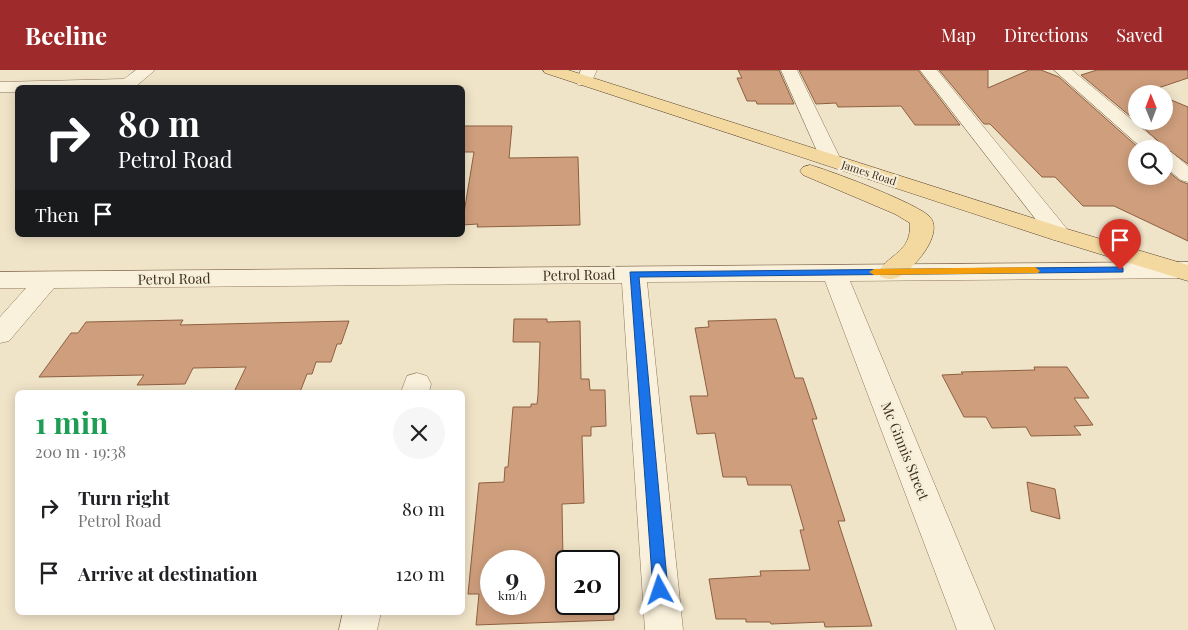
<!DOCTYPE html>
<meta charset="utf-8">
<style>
:root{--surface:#fff;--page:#f6f6f6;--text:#202124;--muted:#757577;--accent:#9e2a2b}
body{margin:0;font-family:"Playfair Display",serif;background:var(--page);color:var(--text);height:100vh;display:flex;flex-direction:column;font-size:19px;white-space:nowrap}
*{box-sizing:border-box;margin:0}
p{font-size:16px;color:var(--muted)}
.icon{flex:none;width:28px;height:28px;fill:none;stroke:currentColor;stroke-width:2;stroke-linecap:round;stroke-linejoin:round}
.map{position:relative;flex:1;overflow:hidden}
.sheet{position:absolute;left:15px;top:320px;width:450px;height:225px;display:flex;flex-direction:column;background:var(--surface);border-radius:8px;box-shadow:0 2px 12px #0003}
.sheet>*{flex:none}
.hud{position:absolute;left:15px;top:15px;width:450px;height:152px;border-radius:8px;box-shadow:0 2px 12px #0003;background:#202124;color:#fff;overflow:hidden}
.needle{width:32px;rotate:359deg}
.tools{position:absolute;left:1128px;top:15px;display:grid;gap:10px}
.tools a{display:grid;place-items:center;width:45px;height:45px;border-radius:50%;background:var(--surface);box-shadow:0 2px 12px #0003;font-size:25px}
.speed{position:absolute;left:480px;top:480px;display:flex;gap:10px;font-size:25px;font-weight:700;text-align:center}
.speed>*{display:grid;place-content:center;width:65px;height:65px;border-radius:50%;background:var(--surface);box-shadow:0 2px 12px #0003;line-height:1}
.speed small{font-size:12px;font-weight:400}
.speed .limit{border:2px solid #111;border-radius:8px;background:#fff;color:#111}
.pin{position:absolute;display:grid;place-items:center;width:42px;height:42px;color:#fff;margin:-51px -21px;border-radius:50% 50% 50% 0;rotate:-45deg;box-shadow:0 0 5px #0007}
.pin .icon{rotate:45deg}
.me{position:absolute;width:55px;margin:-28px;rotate:355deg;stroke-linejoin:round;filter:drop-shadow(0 0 4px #0008)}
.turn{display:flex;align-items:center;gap:18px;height:105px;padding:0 20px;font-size:22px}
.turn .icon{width:65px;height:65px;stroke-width:2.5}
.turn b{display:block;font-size:35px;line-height:42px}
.then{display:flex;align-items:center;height:48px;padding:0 20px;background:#0003;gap:10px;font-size:19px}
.round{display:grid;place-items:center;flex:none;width:52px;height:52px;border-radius:26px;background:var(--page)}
.head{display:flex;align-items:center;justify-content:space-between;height:85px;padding:0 20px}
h1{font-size:30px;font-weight:700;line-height:38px;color:#1e9e55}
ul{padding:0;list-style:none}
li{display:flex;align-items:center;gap:15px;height:65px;padding:0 20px}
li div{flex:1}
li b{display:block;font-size:19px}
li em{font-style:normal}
header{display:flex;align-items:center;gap:30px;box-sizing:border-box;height:70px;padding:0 25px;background:var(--accent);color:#fff}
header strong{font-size:24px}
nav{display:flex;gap:28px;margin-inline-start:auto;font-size:18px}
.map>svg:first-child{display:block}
.building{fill:#cf9f7d;stroke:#8d5f41;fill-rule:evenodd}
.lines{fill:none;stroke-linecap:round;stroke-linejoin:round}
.minor-casing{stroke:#8d765c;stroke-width:1}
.major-casing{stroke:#5b4430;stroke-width:1}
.minor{fill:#faf1dc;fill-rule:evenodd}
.major{fill:#f3d9a0;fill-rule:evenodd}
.route{fill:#1a73e8;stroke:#114b97}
.slow{fill:#f59e0b}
.labels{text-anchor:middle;stroke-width:4.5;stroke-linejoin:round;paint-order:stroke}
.far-street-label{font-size:11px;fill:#3d2e20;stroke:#f7eed8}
.street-label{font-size:14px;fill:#3d2e20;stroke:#f7eed8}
</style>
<header>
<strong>Beeline</strong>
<nav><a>Map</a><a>Directions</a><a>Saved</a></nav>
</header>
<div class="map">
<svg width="1188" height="560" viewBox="0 0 1188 560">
<rect width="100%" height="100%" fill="#f0e4c8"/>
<g class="building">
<polygon points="738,0 779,0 794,34 757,34 756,31 747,31 737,8 742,8"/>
<polygon points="799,0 918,0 960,55 915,55 901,36 838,37 836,33 816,34"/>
<polygon points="939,0 988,0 988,18 1029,0 1041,0 1059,7 1140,79 1136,79 1136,106 1164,106 1164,98 1180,111 1188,114 1188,171 1114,136 1083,136 1055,107 1042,107 990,54 984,54"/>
<polygon points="1097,0 1188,0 1188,8 1149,21 1155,24 1136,24 1136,51 1081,5"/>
<polygon points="1164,27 1188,37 1188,94 1167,79 1136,51 1164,51"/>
<polygon points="462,56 512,56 509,88 578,87 580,155 477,157 478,154 462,155 474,82 462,82"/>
<path d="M 514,249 L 547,249 L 547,252 L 580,251 L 581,309 L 589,309 L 590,320 L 605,320 L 606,356 L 591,357 L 591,366 L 582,366 L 584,433 L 562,434 L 563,490 L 611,489 L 614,550 L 476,555 L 479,524 L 468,524 L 479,413 L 504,412 L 505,397 L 508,397 L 513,337 L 531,337 L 531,334 L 537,334 L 538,325 L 540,272 L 513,272 ZM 491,491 L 534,491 L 534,534 L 491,534 ZM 566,491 L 609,491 L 609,534 L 566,534 Z"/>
<polygon points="776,249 795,308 803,308 817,349 812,349 845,451 838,451 872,556 825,557 824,552 771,554 770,552 746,552 746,549 716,549 709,509 761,506 760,501 810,500 800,460 804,460 791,415 748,415 746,407 723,407 715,363 697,364 690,326 708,326 695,258 709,257 708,251"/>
<polygon points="183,250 180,255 349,251 341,274 337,274 331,292 316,292 312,304 307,304 300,322 234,322 246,297 193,298 185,314 137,315 144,305 39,307 71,263 78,263 86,252"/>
<polygon points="1034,297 1067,297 1089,328 1074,328 1093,355 1074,356 1081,365 1031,366 1026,357 992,358 986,347 964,347 942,305 963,304 961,302 1035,300"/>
<polygon points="1027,412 1055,419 1060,449 1031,441"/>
</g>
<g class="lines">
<defs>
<g id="minor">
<polygon points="136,0 155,0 134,18 18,18 18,22 0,22 0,12 124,9"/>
<polygon points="581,0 597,0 590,15 578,15 576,11"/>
<polygon points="781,0 797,0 841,90 838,94 824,94 821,90"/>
<polygon points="920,0 937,0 1067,159 1070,164 1067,169 1059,171 1051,169"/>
<polygon points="1054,0 1072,0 1162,75 1165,79 1164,80 1171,82 1188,96 1188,112 1181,110 1164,96 1164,79 1143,79"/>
<polygon points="1188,192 1188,208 850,211 995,560 957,560 825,211 647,212 683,560 645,560 622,213 54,218 9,271 0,273 0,247 26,218 0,218 0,202"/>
<polygon points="417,303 427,306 431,314 429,322 401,322 407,306"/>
<polygon points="343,542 381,542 377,560 339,560"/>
</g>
<g id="major">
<polygon points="543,0 568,0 1067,159 1188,195 1188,211 1051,169 545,3"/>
<path d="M 810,95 C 829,100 919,134 930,147 C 945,164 912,202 896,208 C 891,210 887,209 881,207 L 878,202 C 891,182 911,183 910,153 L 895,144 L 803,105 L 800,101 L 803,97 Z"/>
</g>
</defs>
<use href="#minor" class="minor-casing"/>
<use href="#major" class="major-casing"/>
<use href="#minor" class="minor"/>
<use href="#major" class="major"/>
</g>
<polygon class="route" points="1120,197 1123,198 1123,202 639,207 668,520 666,526 660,528 655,526 653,520 630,202"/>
<polygon class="slow" points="1035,197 1040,201 1038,203 874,205 869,202 874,199"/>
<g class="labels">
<g class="far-street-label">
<text transform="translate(869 103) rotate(18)" y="4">James Road</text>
</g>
<g class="street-label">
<text transform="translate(579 205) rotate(-1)" y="5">Petrol Road</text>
<text transform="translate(174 209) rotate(-1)" y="5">Petrol Road</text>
<text transform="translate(905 381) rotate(68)" y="5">Mc Ginnis Street</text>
</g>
</g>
</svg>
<div class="tools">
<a><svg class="needle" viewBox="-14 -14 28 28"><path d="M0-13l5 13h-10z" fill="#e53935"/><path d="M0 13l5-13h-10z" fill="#757577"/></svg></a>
<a><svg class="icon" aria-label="search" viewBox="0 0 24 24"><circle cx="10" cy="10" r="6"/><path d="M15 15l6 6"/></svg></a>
</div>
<div class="speed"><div>9<small>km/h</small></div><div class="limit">20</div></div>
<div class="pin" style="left:1120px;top:200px;background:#d93025"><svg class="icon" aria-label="arrive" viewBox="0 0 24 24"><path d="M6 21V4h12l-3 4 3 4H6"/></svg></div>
<svg class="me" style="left:660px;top:520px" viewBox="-20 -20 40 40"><path d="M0-17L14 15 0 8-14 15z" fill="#1a73e8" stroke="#fff" stroke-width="4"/></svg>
<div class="hud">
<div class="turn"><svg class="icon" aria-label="right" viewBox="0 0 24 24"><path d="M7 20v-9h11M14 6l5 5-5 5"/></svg><div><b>80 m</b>Petrol Road</div></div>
<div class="then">Then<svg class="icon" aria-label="arrive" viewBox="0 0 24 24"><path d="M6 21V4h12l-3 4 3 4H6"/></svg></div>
</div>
<section class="sheet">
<div class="head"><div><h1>1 min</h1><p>200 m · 19:38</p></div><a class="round"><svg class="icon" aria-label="close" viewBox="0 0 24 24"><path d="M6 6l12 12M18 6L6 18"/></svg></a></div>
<ul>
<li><svg class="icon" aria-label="right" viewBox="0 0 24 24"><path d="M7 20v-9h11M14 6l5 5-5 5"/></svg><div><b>Turn right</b><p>Petrol Road</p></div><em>80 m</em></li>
<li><svg class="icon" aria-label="arrive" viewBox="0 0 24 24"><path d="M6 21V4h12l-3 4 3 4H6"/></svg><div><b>Arrive at destination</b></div><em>120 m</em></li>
</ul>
</section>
</div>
